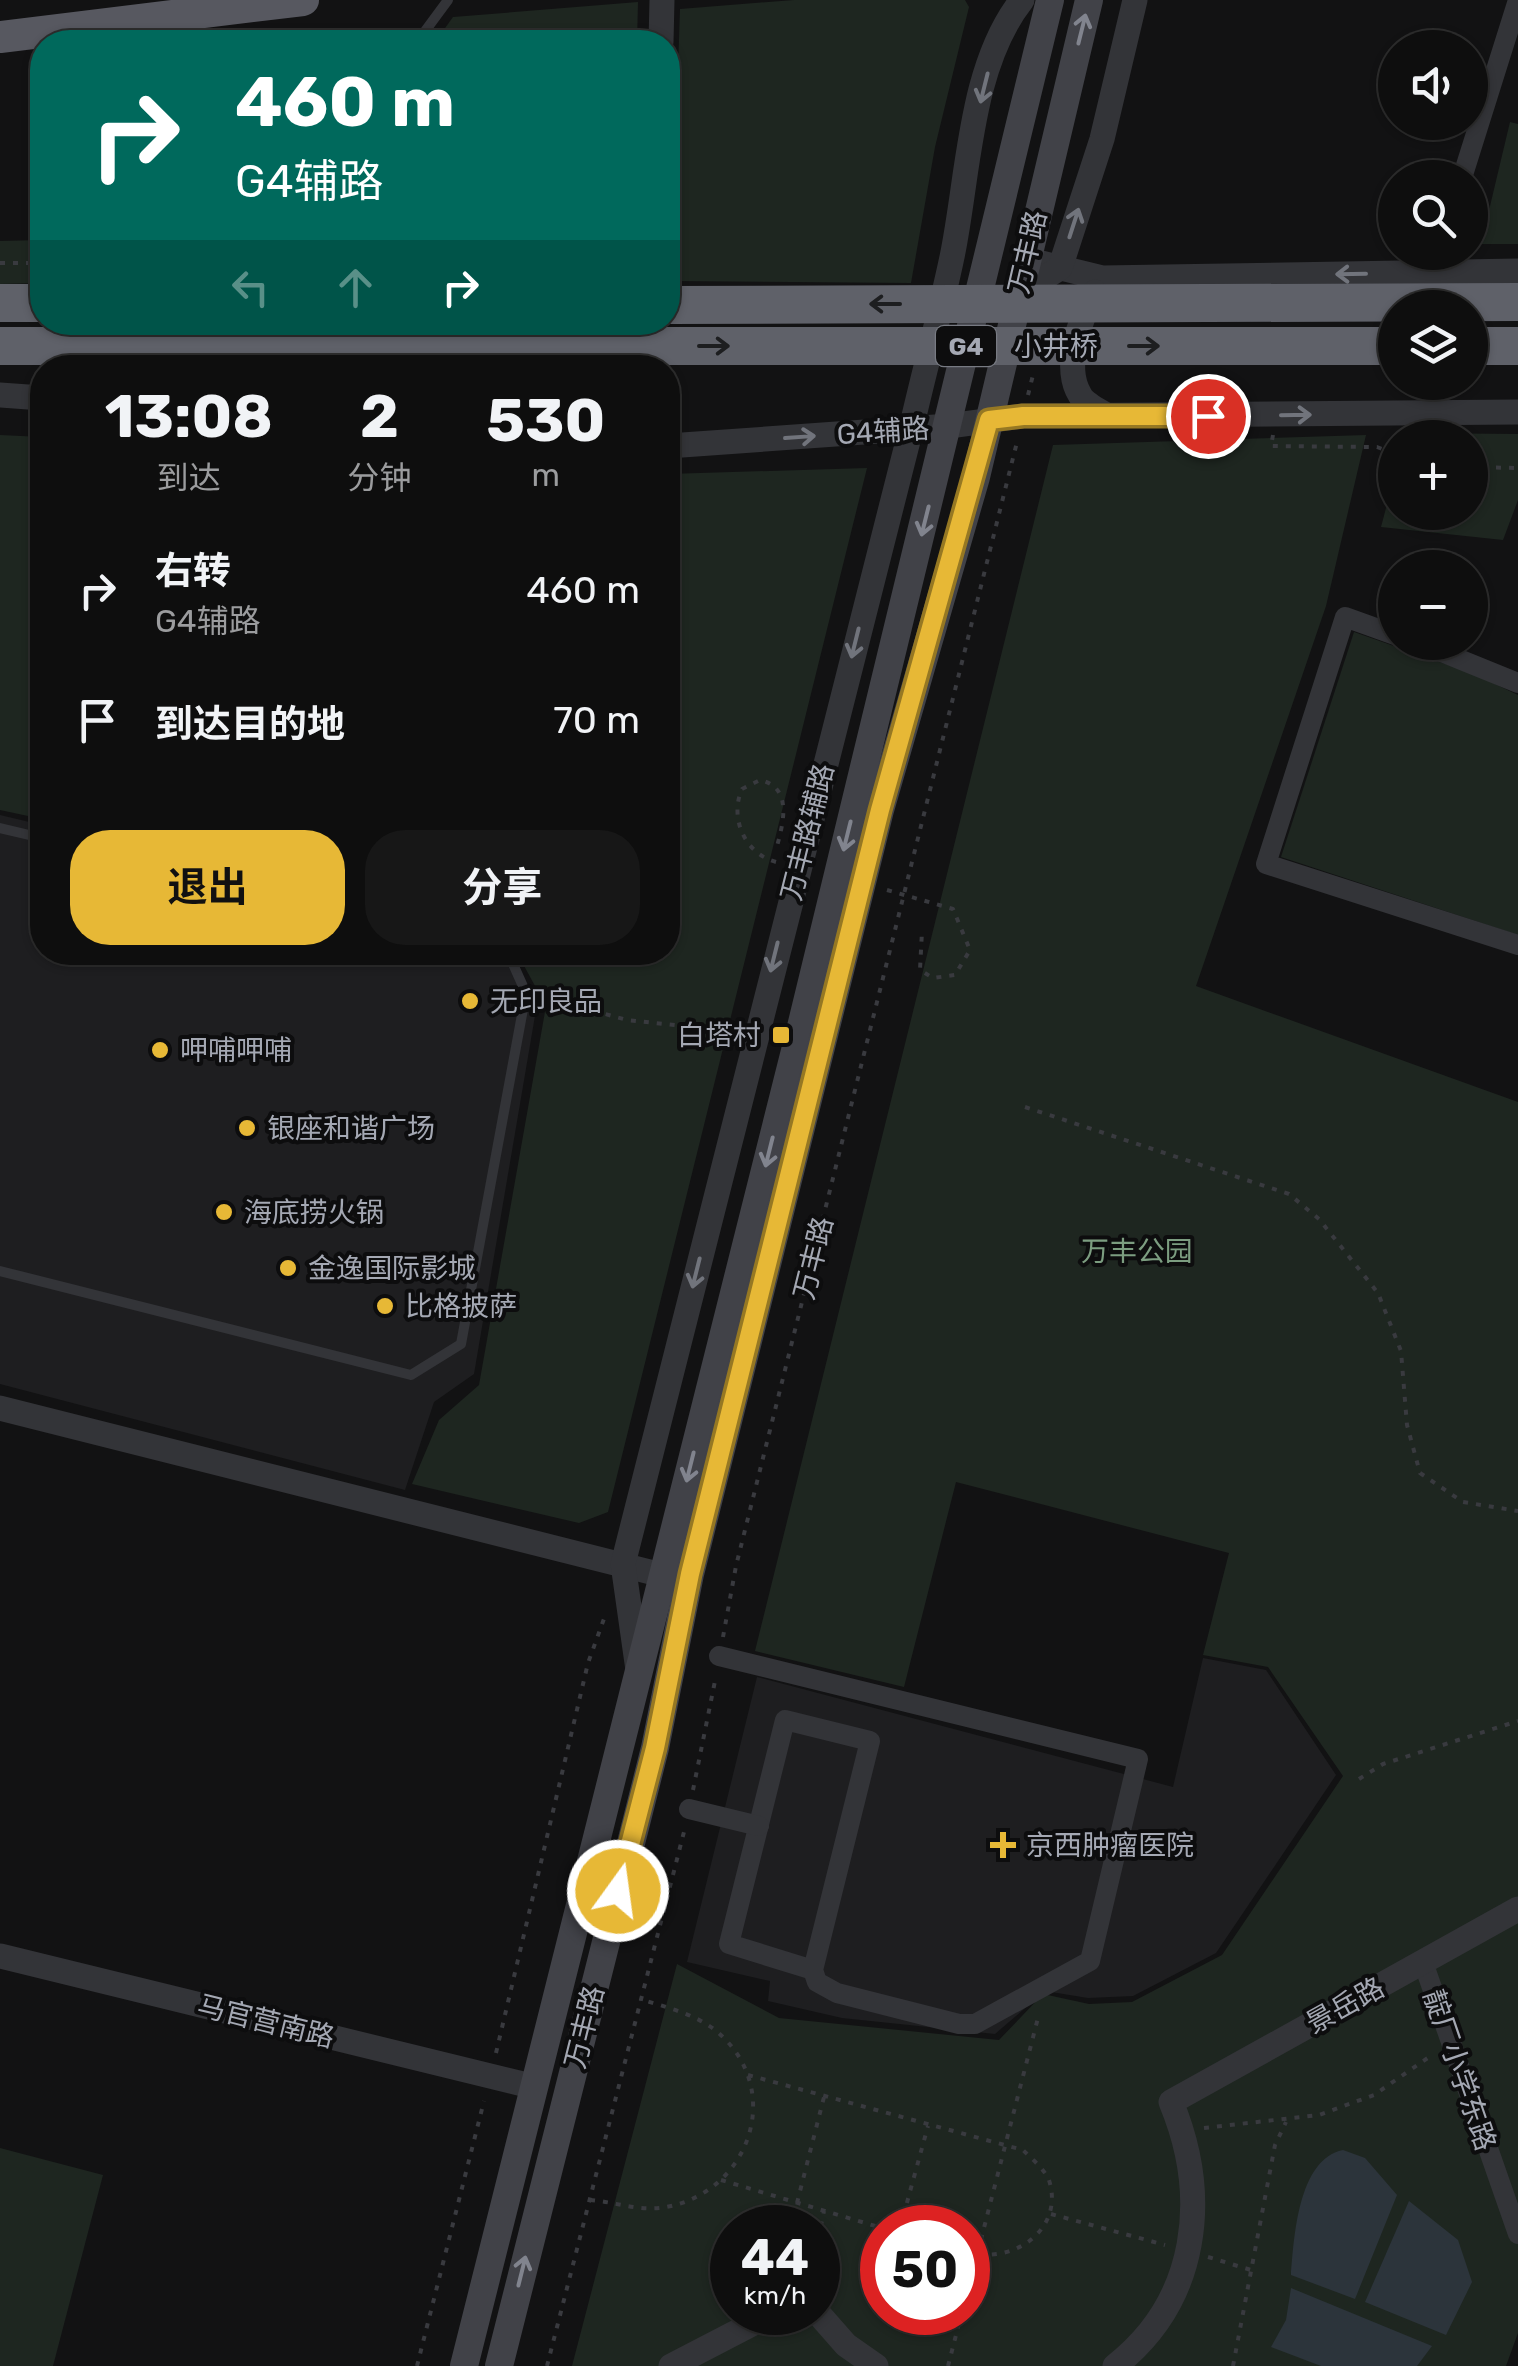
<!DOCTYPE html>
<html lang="zh">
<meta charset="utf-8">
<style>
:root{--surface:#0e0e0e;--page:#171717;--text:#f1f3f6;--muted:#9b9c9e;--line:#2e2e2e;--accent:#e7b836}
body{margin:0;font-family:Rubik,"Noto Sans SC",sans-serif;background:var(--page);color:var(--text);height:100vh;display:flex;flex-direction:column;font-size:38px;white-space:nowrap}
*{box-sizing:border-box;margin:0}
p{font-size:32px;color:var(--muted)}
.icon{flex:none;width:55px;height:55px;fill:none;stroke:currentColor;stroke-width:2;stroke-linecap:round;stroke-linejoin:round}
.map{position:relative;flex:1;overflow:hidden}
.panel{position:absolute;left:30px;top:355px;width:650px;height:610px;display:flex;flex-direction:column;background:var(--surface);border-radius:40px;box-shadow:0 2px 8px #0004,0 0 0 2px var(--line)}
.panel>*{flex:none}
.top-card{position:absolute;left:30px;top:30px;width:650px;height:305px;border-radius:40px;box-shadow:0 2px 8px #0004,0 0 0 2px var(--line);background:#00695c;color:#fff;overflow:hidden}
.controls{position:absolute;left:1378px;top:30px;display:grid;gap:20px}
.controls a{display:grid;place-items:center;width:110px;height:110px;border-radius:50%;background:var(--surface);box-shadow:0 2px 8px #0004,0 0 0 2px var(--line);font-size:50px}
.speed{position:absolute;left:710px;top:2205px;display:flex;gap:20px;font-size:50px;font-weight:700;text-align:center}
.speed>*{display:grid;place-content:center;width:130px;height:130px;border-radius:50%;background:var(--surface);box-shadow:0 2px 8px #0004,0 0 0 2px var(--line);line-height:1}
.speed small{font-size:25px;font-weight:400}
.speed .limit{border:15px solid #d22;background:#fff;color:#111}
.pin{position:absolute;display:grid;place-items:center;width:85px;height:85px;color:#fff;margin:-42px;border:5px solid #fff;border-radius:50%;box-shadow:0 2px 10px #0007}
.me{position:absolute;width:110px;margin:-55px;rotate:14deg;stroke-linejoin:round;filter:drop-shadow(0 0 8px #0008)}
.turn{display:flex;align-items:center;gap:35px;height:210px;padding:0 40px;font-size:45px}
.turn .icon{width:130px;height:130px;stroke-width:2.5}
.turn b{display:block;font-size:70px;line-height:85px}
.lanes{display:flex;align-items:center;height:95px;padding:0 40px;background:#0003;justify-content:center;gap:50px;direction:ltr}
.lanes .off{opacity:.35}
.eta{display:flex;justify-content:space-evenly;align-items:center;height:170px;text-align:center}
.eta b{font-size:60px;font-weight:700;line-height:70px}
.primary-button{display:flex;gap:20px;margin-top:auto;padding:20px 40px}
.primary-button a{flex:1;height:115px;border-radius:40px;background:var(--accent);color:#111;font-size:40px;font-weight:700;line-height:115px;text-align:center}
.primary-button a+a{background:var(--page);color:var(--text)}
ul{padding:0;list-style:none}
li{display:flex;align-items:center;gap:30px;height:130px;padding:0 40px}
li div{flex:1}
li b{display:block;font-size:38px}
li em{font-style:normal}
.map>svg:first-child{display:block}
.built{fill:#1e1e20}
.green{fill:#1e2620;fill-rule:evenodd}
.water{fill:#2c343b}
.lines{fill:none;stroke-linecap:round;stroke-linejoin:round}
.path{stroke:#393a3f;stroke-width:4;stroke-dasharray:5 8;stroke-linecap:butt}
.service{stroke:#333438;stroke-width:10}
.minor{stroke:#333438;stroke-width:20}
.tertiary{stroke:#333438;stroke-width:25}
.secondary{stroke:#414248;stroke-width:28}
.trunk{stroke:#575860;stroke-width:32}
.motorway{stroke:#5f6169;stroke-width:38}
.oneway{stroke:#81848e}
.oneway2{stroke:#71747c}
.oneway3{stroke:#1d1e20}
.route-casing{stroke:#967823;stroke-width:25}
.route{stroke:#e7b836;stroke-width:18}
.poi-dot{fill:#e7b836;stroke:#0d0d0e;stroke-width:4}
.labels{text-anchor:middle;stroke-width:8;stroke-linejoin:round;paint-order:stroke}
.shield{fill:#0d0d0e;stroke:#777a82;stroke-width:2.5}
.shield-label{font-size:25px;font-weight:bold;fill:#a4a8b3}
.street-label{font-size:28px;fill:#a4a8b3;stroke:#0d0d0e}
.poi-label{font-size:28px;fill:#a4a8b3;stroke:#0d0d0e;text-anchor:start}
.park-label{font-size:28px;fill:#7c9d80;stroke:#0d0d0e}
</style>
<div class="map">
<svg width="1518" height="2366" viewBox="0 0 1518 2366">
<rect width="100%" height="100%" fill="#121213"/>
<g class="built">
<polygon points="0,815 42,825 42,952 508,953 537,1004 474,1374 434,1402 405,1490 0,1384"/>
<polygon points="1203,1658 1266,1670 1336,1775 1216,1953 1133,1996 1088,1998 1045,1991 995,2034 842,2018 768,2001 770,1981 687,1962 757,1677 1173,1787"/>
</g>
<g class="green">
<polygon points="794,0 965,0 969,7 935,147 911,283 671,281 680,9"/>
<polygon points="638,2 637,42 435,42 453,17"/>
<polygon points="1510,122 1518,124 1518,244 1481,244"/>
<polygon points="42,240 42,283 0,284 0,241"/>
<polygon points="1405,433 1518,434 1518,500 1503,540 1381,527 1395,474 1395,512 1470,512 1470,438 1404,437"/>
<polygon points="0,435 42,437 42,819 0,810"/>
<path d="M 1366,435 L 1326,606 L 1196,986 L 1518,1102 L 1518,2333 L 1506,2366 L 572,2366 L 677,1964 L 779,2018 L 999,2040 L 1043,1994 L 1089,2004 L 1132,2002 L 1222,1955 L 1343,1776 L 1268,1667 L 1203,1655 L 1229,1553 L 956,1482 L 904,1687 L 755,1651 L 1053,445 ZM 732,2228 L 818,2228 L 818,2312 L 732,2312 ZM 882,2228 L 968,2228 L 968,2312 L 882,2312 Z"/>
<polygon points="867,468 608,1512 579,1523 412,1484 439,1420 479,1385 546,1006 517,953 668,952 668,474"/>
<polygon points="1354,632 1474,674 1518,695 1518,935 1281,857"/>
<polygon points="0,2148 103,2175 53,2366 0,2366"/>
</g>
<g class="water">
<path d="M 1343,2150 L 1365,2158 L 1397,2195 L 1355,2299 L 1291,2275 C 1294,2238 1298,2159 1343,2150 Z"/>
<polygon points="1409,2201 1458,2240 1472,2282 1446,2335 1365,2302"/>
<polygon points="1291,2288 1432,2346 1417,2366 1321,2366 1271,2347 1286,2320"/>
</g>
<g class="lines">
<g class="path">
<polyline points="0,263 42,263"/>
<polyline points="1028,395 1033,375"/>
<polyline points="1273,435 1271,446 1377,447 1395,454"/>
<polyline points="1470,467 1518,468"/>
<path d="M 776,862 C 745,854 729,818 742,789 L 760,780 C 792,787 784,821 777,846"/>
<polyline points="887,890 953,909 970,950 955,975 933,978 920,970 922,931"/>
<polyline points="543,997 627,1020 730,1031"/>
<polyline points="1025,1107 1289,1194 1319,1219 1378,1293 1401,1351 1407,1425 1420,1473 1463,1502 1518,1511"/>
<polyline points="723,1637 736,1566 1018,438"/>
<polyline points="1359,1779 1383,1764 1518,1721"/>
<polyline points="693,1790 716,1676"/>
<polyline points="496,2053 588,1663 605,1616"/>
<path d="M 748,2075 L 1023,2150 C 1031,2158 1045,2170 1049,2180 C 1065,2230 1012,2265 968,2252"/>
<polyline points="1204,2128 1319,2115 1374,2095 1432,2055"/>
<polyline points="721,2180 882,2228"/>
<path d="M 590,2200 C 616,2202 640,2212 666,2207 C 746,2193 784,2097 723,2037 C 701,2015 668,2008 640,1999"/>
<polyline points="797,2203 824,2097"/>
<polyline points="1051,2214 1165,2245"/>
<polyline points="900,2228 928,2126"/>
<polyline points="818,2239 824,2211"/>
<polyline points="1208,2257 1251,2270"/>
<polyline points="968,2290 1039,2014"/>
<polyline points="417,2366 484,2101"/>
<polyline points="547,2366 685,1828"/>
<polyline points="948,2366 962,2312"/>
<polyline points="1233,2366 1275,2145 1286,2122"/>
</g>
<g class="service">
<polyline points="197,19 200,42"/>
<polyline points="417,42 448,0"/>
<polyline points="0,828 42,838"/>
<polyline points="0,1271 411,1375 461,1344 526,993 509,955 497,952"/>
</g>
<g class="minor">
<polyline points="1462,178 1518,0"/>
<polyline points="1451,273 1452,252"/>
<polyline points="1395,635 1345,617 1266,864 1518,945"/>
<polyline points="1417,642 1518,683"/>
<polyline points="719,1656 1138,1759 1090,1961 975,2024 959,2024 837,1993 817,1982 813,1970 870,1741 785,1720 729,1944 813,1970"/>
<polyline points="689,1809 759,1826"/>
<polyline points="1423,1962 1518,2234"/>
</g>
<g class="tertiary">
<polyline points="661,42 662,0"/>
<polyline points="1025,259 1102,278 1518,271"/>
<path d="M 1095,292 C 1081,317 1062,366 1080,395 C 1084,403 1098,410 1106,415"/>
<polyline points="1017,295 1060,268 1102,139 1135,0"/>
<polyline points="653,368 654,322"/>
<polyline points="0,395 42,398"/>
<polyline points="668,446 949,426 1023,416 1518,412"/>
<polyline points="0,1408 662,1575"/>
<path d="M 638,1670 L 623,1564 L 911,429 C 924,372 940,314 952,257 C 969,175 969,67 1022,0"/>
<polyline points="0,1956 531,2086"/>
<polyline points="817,2312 846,2345 876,2366"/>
<polyline points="671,2366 775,2312"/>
<path d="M 1115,2366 C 1199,2300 1210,2196 1171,2102 L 1518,1909"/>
</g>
<g class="secondary">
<polyline points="464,2366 800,1031 1050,0"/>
<polyline points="499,2366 655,1748 690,1574 880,810 976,477 1089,0"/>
</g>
<polyline class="trunk" points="0,37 303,0"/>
<g class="motorway">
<polyline points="0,303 42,303"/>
<polyline points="668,305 1518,302"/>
<polyline points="0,346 1395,346"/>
<polyline points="1470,346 1518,346"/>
</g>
</g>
<defs><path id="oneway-shaft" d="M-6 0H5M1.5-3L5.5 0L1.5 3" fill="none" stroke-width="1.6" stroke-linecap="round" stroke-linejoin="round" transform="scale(2.5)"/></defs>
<g class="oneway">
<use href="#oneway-shaft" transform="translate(1082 29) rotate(-76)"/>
<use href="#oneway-shaft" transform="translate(925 521) rotate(104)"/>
<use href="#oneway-shaft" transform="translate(847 836) rotate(104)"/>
<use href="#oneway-shaft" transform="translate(769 1152) rotate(104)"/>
<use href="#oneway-shaft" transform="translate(690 1467) rotate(104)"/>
<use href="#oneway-shaft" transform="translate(522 2271) rotate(-76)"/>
</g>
<g class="oneway2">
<use href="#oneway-shaft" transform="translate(984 88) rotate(104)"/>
<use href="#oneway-shaft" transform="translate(1074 223) rotate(-72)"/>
<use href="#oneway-shaft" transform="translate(1351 274) rotate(179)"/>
<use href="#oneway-shaft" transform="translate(1296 415) rotate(-1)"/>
<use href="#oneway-shaft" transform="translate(800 437) rotate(-4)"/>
<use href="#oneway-shaft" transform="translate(855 643) rotate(104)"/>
<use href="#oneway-shaft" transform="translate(774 957) rotate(104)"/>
<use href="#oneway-shaft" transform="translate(696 1273) rotate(104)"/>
</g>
<g class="oneway3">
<use href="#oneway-shaft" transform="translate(885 304) rotate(180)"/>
<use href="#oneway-shaft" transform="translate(714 346)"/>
<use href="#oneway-shaft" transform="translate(1144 346)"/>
</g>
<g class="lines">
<defs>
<polyline id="route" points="618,1891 655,1748 690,1574 880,810 989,420 1023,416 1208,416"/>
</defs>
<use href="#route" class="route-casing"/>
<use href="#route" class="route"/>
</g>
<g class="poi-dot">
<circle cx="470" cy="1001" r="10"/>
<rect x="771" y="1025" width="20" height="20" rx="5"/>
<circle cx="160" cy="1050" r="10"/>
<circle cx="247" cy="1128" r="10"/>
<circle cx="224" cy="1212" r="10"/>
<circle cx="288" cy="1268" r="10"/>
<circle cx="385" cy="1306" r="10"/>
<path d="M998 1830h10v10h10v10h-10v10h-10v-10h-10v-10h10z"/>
</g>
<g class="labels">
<rect class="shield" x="936" y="326" width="60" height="40" rx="8"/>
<g class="shield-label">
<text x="966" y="355">G4</text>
</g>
<g class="street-label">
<text transform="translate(1027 252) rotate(-77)" y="10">万丰路</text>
<text x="1056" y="356">小井桥</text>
<text transform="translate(883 431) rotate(-4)" y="10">G4辅路</text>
<text transform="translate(807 832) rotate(-76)" y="10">万丰路辅路</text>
<text transform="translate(813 1258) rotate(-76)" y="10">万丰路</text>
<text transform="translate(1345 2005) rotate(-29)" y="10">景岳路</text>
<text transform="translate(266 2021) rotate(14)" y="10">马官营南路</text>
<text transform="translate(584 2027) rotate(-76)" y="10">万丰路</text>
<text transform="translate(1460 2070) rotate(71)" y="10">靛厂小学东路</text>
</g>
<g class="poi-label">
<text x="490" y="1011">无印良品</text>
<text x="761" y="1045" text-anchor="end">白塔村</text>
<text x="180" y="1060">呷哺呷哺</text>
<text x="267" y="1138">银座和谐广场</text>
<text x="244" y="1222">海底捞火锅</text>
<text x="308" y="1278">金逸国际影城</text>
<text x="405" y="1316">比格披萨</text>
<text x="1026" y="1855">京西肿瘤医院</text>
</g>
<g class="park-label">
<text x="1137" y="1261">万丰公园</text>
</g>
</g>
</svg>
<div class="controls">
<a><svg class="icon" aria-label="sound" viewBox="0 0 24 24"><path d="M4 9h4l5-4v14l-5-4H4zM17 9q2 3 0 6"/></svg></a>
<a><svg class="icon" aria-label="search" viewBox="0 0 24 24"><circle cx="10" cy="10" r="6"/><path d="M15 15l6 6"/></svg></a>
<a><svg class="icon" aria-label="layers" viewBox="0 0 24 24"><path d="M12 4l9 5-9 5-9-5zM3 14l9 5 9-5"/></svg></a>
<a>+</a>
<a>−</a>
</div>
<div class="speed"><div>44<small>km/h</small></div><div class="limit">50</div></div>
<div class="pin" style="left:1208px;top:416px;background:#d93025"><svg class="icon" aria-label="arrive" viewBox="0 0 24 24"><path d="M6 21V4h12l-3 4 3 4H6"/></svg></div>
<svg class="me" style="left:618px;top:1891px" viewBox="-20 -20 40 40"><circle r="17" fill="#e7b836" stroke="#fff" stroke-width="3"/><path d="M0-11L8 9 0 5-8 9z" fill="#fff"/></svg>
<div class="top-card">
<div class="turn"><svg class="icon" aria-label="right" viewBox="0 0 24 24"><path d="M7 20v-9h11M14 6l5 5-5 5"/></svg><div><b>460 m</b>G4辅路</div></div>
<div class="lanes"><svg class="icon off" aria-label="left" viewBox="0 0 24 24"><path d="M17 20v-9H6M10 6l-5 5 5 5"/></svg><svg class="icon off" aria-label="ahead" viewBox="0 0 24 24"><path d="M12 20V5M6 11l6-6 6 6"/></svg><svg class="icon" aria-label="right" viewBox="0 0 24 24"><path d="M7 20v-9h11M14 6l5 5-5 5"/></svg></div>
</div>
<section class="panel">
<div class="eta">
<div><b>13:08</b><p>到达</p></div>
<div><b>2</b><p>分钟</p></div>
<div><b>530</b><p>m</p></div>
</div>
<ul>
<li><svg class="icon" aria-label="right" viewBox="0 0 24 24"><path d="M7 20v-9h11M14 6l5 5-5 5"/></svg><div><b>右转</b><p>G4辅路</p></div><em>460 m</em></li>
<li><svg class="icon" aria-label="arrive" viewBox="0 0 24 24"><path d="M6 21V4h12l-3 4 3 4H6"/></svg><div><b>到达目的地</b></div><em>70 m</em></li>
</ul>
<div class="primary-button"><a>退出</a><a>分享</a></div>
</section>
</div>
